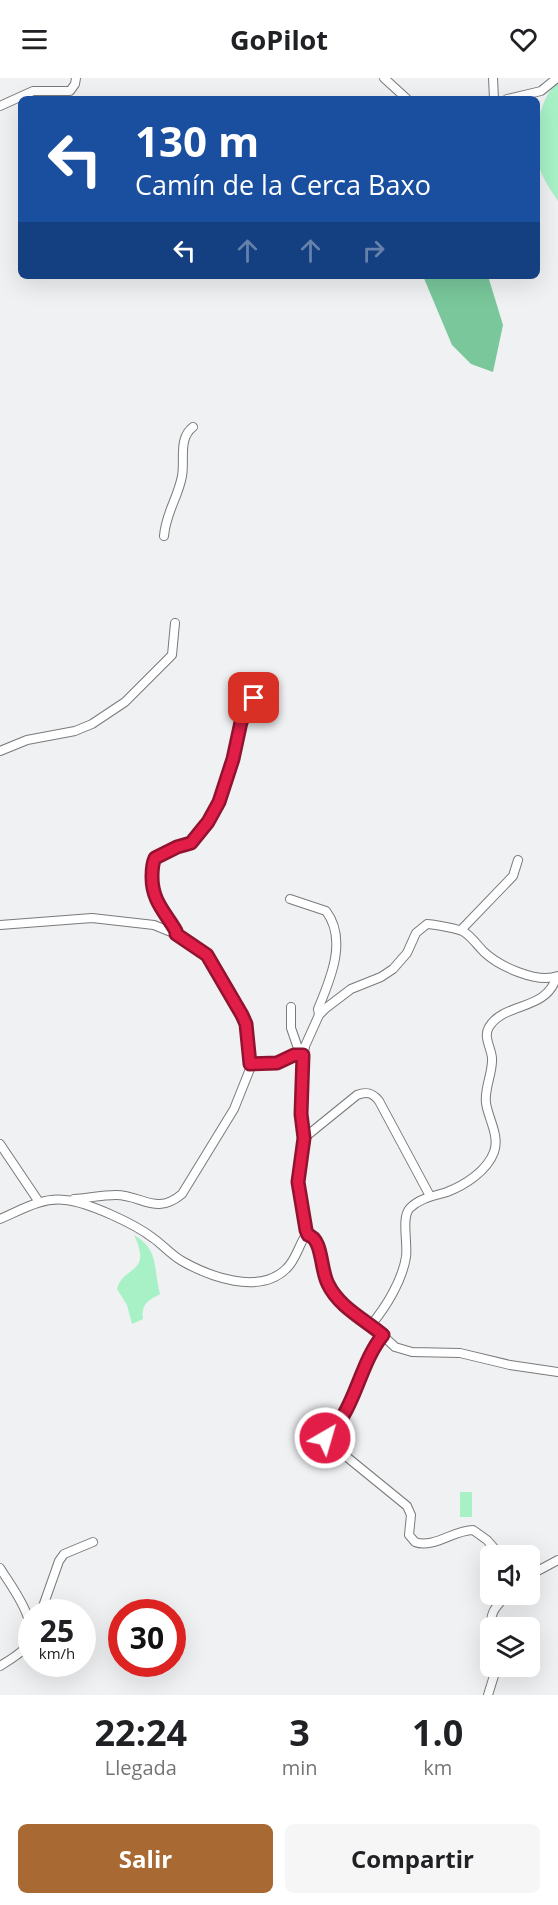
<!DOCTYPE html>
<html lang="es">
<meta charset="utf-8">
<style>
:root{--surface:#fff;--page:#f6f6f6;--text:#202124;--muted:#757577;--accent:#a96932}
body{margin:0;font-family:"Open Sans",sans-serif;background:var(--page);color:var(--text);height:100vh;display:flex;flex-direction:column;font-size:22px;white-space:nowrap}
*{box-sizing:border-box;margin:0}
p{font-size:20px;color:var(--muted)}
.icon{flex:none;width:33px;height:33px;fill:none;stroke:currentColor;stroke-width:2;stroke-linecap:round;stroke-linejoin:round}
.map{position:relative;height:1617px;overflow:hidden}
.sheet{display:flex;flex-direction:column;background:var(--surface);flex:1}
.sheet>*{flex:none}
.banner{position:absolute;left:18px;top:18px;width:522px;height:183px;border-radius:9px;box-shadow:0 6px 24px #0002;background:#1a4fa0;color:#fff;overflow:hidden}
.fabs{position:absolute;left:480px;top:1467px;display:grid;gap:12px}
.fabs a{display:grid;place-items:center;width:60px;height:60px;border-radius:9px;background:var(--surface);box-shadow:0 6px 24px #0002;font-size:30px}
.speed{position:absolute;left:18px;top:1521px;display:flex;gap:12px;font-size:30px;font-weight:700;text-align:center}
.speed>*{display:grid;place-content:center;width:78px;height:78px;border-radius:50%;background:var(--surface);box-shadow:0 6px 24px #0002;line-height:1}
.speed small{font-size:15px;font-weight:400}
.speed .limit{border:9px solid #d22;background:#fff;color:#111}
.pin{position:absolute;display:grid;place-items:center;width:51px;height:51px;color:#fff;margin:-26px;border-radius:12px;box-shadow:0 3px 9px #0006}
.me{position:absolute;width:66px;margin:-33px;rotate:38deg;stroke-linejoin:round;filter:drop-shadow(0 0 4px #0008)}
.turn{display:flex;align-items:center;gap:21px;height:126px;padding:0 18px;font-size:27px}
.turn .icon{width:78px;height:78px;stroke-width:2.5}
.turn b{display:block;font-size:42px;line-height:51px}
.lanes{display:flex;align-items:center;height:57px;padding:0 18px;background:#0003;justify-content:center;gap:30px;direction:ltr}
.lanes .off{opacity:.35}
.eta{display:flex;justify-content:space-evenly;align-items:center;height:102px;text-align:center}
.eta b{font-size:36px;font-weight:700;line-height:42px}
.cta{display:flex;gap:12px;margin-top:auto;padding:12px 18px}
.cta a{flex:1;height:69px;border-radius:9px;background:var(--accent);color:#fff;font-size:24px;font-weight:700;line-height:69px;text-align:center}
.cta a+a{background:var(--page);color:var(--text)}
header{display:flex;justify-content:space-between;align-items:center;height:78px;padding:0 18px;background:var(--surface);font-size:27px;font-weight:700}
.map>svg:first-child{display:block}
.green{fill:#a8f1c6}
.forest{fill:#79c79b}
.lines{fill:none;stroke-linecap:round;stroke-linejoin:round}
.minor-casing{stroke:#787a7c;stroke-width:10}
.minor{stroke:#fff;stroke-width:8}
.route-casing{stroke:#92132f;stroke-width:15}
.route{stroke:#e11d48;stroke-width:10}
</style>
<header><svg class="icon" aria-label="menu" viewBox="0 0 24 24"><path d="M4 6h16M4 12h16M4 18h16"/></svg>GoPilot<svg class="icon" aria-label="heart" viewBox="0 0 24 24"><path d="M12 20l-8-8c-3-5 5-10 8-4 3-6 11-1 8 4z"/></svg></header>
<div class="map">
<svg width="558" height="1617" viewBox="0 0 558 1617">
<rect width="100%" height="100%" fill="#eff1f3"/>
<g class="green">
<path d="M 558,4 L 558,123 C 552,114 545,104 541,94 C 531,70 537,21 558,4 Z"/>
<path d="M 134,1157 C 160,1172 153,1191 160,1216 C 148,1223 141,1225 143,1241 L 132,1246 L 127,1227 L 117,1211 C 123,1187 153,1197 134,1157 Z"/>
<rect x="460" y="1414" width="12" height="25"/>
</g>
<polygon class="forest" points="423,198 488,198 503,247 493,294 471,286 452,267"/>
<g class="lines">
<defs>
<g id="minor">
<polyline points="384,0 407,21"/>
<polyline points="493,0 494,21"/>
<polyline points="507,21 541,13 557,0"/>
<polyline points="0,28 33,13 70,13 75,6 76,0"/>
<path d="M 164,458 C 166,434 178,420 182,398 C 185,382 178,360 193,349"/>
<polyline points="0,673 27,662 75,653 92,646 125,624 172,577 175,545"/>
<path d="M 290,821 L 326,833 C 348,862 330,902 318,931 L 319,937"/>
<path d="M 0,847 L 92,840 L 154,847 L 176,856 L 207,877 L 211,883 L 246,946 L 250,991 L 234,1031 L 182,1116 C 156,1138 142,1117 116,1117 C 102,1117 88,1120 74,1121"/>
<polyline points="461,852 513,798 518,782"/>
<path d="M 176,856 L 176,853 C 160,824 148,820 153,783 L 158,778 L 191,765 L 208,744 L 219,724 L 233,681 L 241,644 L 260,612"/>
<polyline points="291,929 291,950 300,976"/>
<polyline points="250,986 277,985 294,977 303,977"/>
<path d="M 304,1060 L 357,1017 C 367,1013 373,1015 379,1023 L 430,1118"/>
<polyline points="0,1066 39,1124"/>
<path d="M 0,1141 C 21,1132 42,1119 65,1122 C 88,1124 135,1146 153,1160 C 163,1167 171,1177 182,1183 C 210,1199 259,1217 286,1191 C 295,1183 298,1170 304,1160 L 311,1158 L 318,1166 L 322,1192 L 331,1213 L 341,1224 L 376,1251 L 395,1269 L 412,1274 L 460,1275 L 510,1287 L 558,1294"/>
<path d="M 307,1157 L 303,1144 L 298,1104 L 304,1060 L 301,1036 L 301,996 L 305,968 L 319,937 L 326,930 L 351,911 L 381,899 L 393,891 L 407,875 L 416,855 L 427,846 C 432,846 460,851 464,854 C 472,859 477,867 484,874 C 499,888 537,906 558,898"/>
<path d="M 371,1247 C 386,1229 402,1203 406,1179 C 408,1165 401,1139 410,1130 C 420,1120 434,1118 447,1114 C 465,1107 487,1093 494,1074 C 500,1058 488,1040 486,1025 C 484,1010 493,995 492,980 C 491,969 483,959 489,949 C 504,924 546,933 556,900"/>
<path d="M 383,1257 L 374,1271 L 343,1337 L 326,1356 L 326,1362 L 407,1428 L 411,1437 L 409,1457 L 415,1464 C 433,1471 454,1452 473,1452 L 487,1462 L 501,1478"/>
<path d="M 0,1490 C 12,1510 44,1549 24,1571 C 17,1578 8,1583 0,1588"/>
<polyline points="530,1497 558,1482"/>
<polyline points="41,1534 59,1483 64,1476 93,1464"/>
<path d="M 492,1550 C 488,1534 498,1527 508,1516"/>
<polyline points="488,1617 497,1588"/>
</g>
</defs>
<use href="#minor" class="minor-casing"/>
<use href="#minor" class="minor"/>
</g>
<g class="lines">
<defs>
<path id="route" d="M 254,620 L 241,644 L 233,681 L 219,724 L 208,744 L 191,765 L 177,769 L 155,780 C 152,786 152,792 152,799 C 152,823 165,834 176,853 L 176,856 L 207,877 L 242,937 L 246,946 L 250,986 L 277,985 L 294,977 L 303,977 L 301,1036 L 304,1060 L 298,1104 L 306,1152 L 308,1157 C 323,1161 320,1191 328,1206 C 339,1229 364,1241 383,1257 C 364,1280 358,1313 343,1338 C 338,1347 326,1350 325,1360"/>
</defs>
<use href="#route" class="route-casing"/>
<use href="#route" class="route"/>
</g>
</svg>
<div class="fabs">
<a><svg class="icon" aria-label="sound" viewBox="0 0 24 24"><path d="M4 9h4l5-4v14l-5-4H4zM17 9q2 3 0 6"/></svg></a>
<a><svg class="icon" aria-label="layers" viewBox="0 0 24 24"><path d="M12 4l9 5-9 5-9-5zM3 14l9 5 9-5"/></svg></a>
</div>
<div class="speed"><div>25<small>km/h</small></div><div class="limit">30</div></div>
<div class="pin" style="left:254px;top:620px;background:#d93025"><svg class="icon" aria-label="arrive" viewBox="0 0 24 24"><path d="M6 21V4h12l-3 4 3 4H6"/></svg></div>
<svg class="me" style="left:325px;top:1360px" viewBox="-20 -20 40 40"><circle r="17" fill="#e11d48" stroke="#fff" stroke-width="3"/><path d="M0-11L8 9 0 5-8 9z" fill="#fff"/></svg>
<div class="banner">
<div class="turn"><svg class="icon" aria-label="left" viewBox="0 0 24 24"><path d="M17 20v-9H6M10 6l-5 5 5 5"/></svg><div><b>130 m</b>Camín de la Cerca Baxo</div></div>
<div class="lanes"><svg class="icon" aria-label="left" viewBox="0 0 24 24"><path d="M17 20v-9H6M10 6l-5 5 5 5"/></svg><svg class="icon off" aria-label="ahead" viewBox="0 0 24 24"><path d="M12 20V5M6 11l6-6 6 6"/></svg><svg class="icon off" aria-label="ahead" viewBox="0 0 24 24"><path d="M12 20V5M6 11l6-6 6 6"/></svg><svg class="icon off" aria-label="right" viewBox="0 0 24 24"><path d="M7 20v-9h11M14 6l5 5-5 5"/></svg></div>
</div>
</div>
<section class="sheet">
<div class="eta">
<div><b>22:24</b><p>Llegada</p></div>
<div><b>3</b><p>min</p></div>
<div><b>1.0</b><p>km</p></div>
</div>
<div class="cta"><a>Salir</a><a>Compartir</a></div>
</section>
